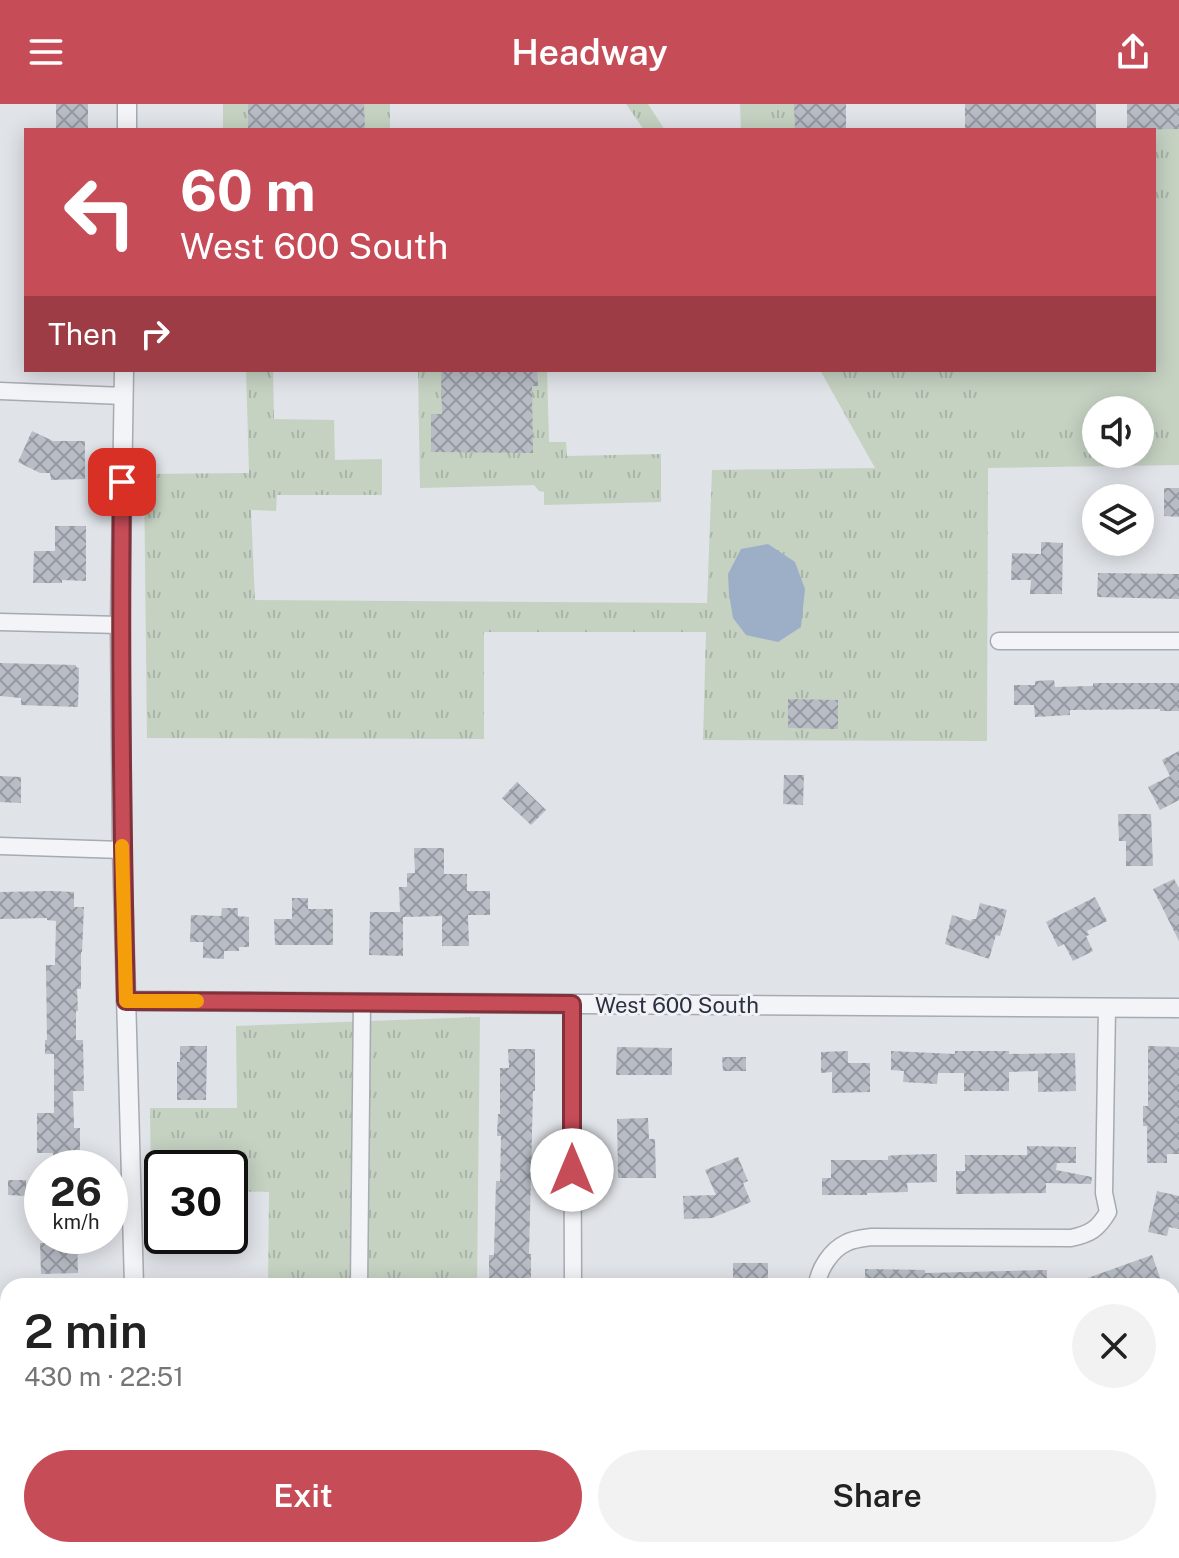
<!DOCTYPE html>
<meta charset="utf-8">
<style>
:root{--surface:#fff;--page:#f2f2f2;--text:#222;--muted:#767676;--accent:#c64c58}
body{margin:0;font-family:"Public Sans",sans-serif;background:var(--page);color:var(--text);height:100vh;display:flex;flex-direction:column;font-size:30px;white-space:nowrap}
*{box-sizing:border-box;margin:0}
p{font-size:26px;color:var(--muted)}
.icon{flex:none;width:44px;height:44px;fill:none;stroke:currentColor;stroke-width:2;stroke-linecap:round;stroke-linejoin:round}
.map{position:relative;flex:1;overflow:hidden}
.sheet{position:absolute;left:0px;top:1174px;width:1180px;height:280px;display:flex;flex-direction:column;background:var(--surface);border-radius:24px 24px 0 0;box-shadow:0 4px 20px #0003}
.sheet>*{flex:none}
.banner{position:absolute;left:24px;top:24px;width:1132px;height:244px;border-radius:0px;box-shadow:0 4px 20px #0003;background:#c64c58;color:#fff;overflow:hidden}
.fabs{position:absolute;left:1082px;top:292px;display:grid;gap:16px}
.fabs a{display:grid;place-items:center;width:72px;height:72px;border-radius:50%;background:var(--surface);box-shadow:0 4px 20px #0003;font-size:40px}
.speed{position:absolute;left:24px;top:1046px;display:flex;gap:16px;font-size:40px;font-weight:700;text-align:center}
.speed>*{display:grid;place-content:center;width:104px;height:104px;border-radius:50%;background:var(--surface);box-shadow:0 4px 20px #0003;line-height:1}
.speed small{font-size:20px;font-weight:400}
.speed .limit{border:4px solid #111;border-radius:12px;background:#fff;color:#111}
.pin{position:absolute;display:grid;place-items:center;width:68px;height:68px;color:#fff;margin:-34px;border-radius:16px;box-shadow:0 4px 12px #0006}
.me{position:absolute;width:88px;margin:-44px;rotate:0deg;stroke-linejoin:round;filter:drop-shadow(0 0 6px #0008)}
.turn{display:flex;align-items:center;gap:28px;height:168px;padding:0 24px;font-size:36px}
.turn .icon{width:104px;height:104px;stroke-width:2.5}
.turn b{display:block;font-size:56px;line-height:68px}
.then{display:flex;align-items:center;height:76px;padding:0 24px;background:#0003;gap:16px;font-size:30px}
.round{display:grid;place-items:center;flex:none;width:84px;height:84px;border-radius:42px;background:var(--page)}
.head{display:flex;align-items:center;justify-content:space-between;height:136px;padding:0 24px}
h1{font-size:48px;font-weight:600;line-height:60px}
.primary-button{display:flex;gap:16px;margin-top:auto;padding:16px 24px}
.primary-button a{flex:1;height:92px;border-radius:48px;background:var(--accent);color:#fff;font-size:32px;font-weight:600;line-height:92px;text-align:center}
.primary-button a+a{background:var(--page);color:var(--text)}
header{display:flex;justify-content:space-between;align-items:center;height:104px;padding:0 24px;background:var(--accent);color:#fff;font-size:36px;font-weight:600}
.map>svg:first-child{display:block}
.grass{fill:url(#grass-tufts);fill-rule:evenodd}
.garden{fill:#c5d2c2}
.water{fill:#9dafc6}
.building{fill:url(#building-cross-hatch)}
.lines{fill:none;stroke-linecap:round;stroke-linejoin:round}
.minor-casing{stroke:#a6aab2;stroke-width:19}
.tertiary-casing{stroke:#a6aab2;stroke-width:21}
.minor{stroke:#f3f4f7;stroke-width:16}
.tertiary{stroke:#f3f4f7;stroke-width:18}
.route-casing{stroke:#813139;stroke-width:20}
.route{stroke:#c64c58;stroke-width:14}
.slow{stroke:#f59e0b;stroke-width:14}
.labels{text-anchor:middle;stroke-width:6;stroke-linejoin:round;paint-order:stroke}
.street-label{font-size:22px;fill:#2a303f;stroke:#f0f2f6}
</style>
<header><svg class="icon" aria-label="menu" viewBox="0 0 24 24"><path d="M4 6h16M4 12h16M4 18h16"/></svg>Headway<svg class="icon" aria-label="share" viewBox="0 0 24 24"><path d="M12 15V3M7 8l5-5 5 5M5 13v7h14v-7"/></svg></header>
<div class="map">
<svg width="1179" height="1454" viewBox="0 0 1179 1454">
<defs>
<pattern id="grass-tufts" width="24" height="20" patternUnits="userSpaceOnUse" patternTransform="scale(2)"><rect width="24" height="20" fill="#c5d2c2"/><path d="M3 7l-1-3M5 7V3M7 7l1-3M15 17l-1-3M17 17v-4M19 17l1-3" fill="none" stroke="#a9b5a8"/></pattern>
<pattern id="building-cross-hatch" width="8" height="8" patternUnits="userSpaceOnUse" patternTransform="scale(2)"><rect width="8" height="8" fill="#b8bcc5"/><path d="M0 0l8 8M0 8l8-8" fill="none" stroke="#9699a1"/></pattern>
</defs>
<rect width="100%" height="100%" fill="#e0e3e8"/>
<g class="grass">
<rect x="223" y="0" width="167" height="26"/>
<polygon points="626,0 648,0 665,26 644,26"/>
<polygon points="740,0 795,0 796,26 741,26"/>
<path d="M 1179,25 L 1179,361 L 988,364 L 987,637 L 703,636 L 706,528 L 484,528 L 484,635 L 147,634 L 144,370 L 249,369 L 246,266 L 273,266 L 274,315 L 334,316 L 335,356 L 382,355 L 382,391 L 277,391 L 276,407 L 251,406 L 255,496 L 707,499 L 712,366 L 875,364 L 820,266 L 1154,266 L 1154,26 L 1113,26 ZM 1096,306 L 1140,306 L 1140,350 L 1096,350 Z"/>
<polygon points="418,266 547,266 549,338 566,338 567,352 661,350 661,398 544,401 544,388 539,387 534,381 420,384"/>
<polygon points="480,913 477,1182 268,1182 269,1088 230,1087 230,1064 162,1064 162,1087 151,1087 150,1004 237,1004 236,922"/>
</g>
<polygon class="garden" points="1154,122 1179,122 1179,318 1140,319 1140,306 1096,306 1096,319 986,320 985,266 1154,266"/>
<polygon class="water" points="768,440 795,458 805,485 801,523 778,538 746,531 733,514 729,490 728,470 741,445"/>
<g class="building">
<rect x="56" y="0" width="32" height="26"/>
<polygon points="248,0 364,0 365,26 248,26"/>
<polygon points="794,0 846,0 846,26 795,26"/>
<rect x="965" y="0" width="131" height="26"/>
<polygon points="1127,0 1179,0 1179,25 1127,26"/>
<polygon points="441,266 537,266 538,282 532,282 533,349 431,348 431,310 442,310"/>
<polygon points="32,327 53,337 85,337 85,375 51,376 50,369 40,369 18,358"/>
<polygon points="1164,384 1179,384 1179,413 1164,412"/>
<polygon points="55,422 86,422 86,477 62,476 62,479 33,479 34,447 55,447"/>
<polygon points="1041,438 1063,439 1062,490 1030,490 1031,476 1011,476 1012,449 1041,450"/>
<polygon points="1098,469 1179,470 1179,495 1097,493"/>
<polygon points="0,559 76,561 76,563 79,564 78,603 21,601 21,594 0,592"/>
<polygon points="1054,576 1055,583 1093,582 1093,579 1179,579 1179,607 1160,607 1160,605 1070,606 1070,611 1035,613 1034,601 1014,601 1014,581 1035,581 1035,577"/>
<polygon points="788,595 838,596 838,625 788,624"/>
<polygon points="1179,647 1179,696 1160,706 1148,683 1170,672 1162,656"/>
<polygon points="784,671 804,671 803,701 783,700"/>
<polygon points="0,672 21,673 21,699 0,698"/>
<polygon points="517,678 546,706 531,721 502,694"/>
<polygon points="1118,710 1151,710 1153,762 1126,762 1126,737 1119,737"/>
<polygon points="414,744 444,744 444,770 467,770 467,787 490,787 490,811 468,811 469,842 442,842 442,812 403,813 403,852 369,851 370,808 400,808 399,783 407,783 407,769 415,769"/>
<polygon points="1174,775 1179,784 1179,837 1153,785"/>
<polygon points="52,787 74,788 74,803 84,803 82,848 81,848 81,885 77,885 78,907 76,907 76,936 83,936 84,987 73,987 74,1024 80,1024 80,1058 53,1058 53,1049 37,1049 37,1009 54,1009 54,950 45,950 45,936 47,936 46,861 55,861 56,817 47,816 47,814 0,815 0,788"/>
<polygon points="1095,793 1107,817 1087,827 1089,831 1086,832 1093,847 1073,857 1064,840 1058,843 1046,818"/>
<polygon points="292,794 308,794 308,805 333,805 333,841 275,841 274,815 292,815"/>
<polygon points="980,799 1007,806 1000,832 996,831 989,855 945,840 952,811 971,817 972,815 976,815"/>
<polygon points="222,804 238,804 238,812 249,813 249,843 239,843 239,847 224,847 224,855 203,854 203,838 190,838 191,811 221,812"/>
<polygon points="180,942 207,942 206,996 177,996 177,958 180,958"/>
<polygon points="1148,942 1179,943 1179,1050 1167,1050 1167,1059 1147,1059 1147,1022 1143,1022 1143,1002 1148,1002"/>
<polygon points="617,943 672,944 672,971 616,971"/>
<polygon points="508,945 535,945 535,987 533,987 529,1150 531,1150 531,1178 520,1179 520,1182 489,1182 489,1151 494,1151 496,1077 500,1077 501,1032 497,1032 498,1010 500,1010 500,964 509,964"/>
<polygon points="848,947 848,959 870,959 870,988 832,989 832,968 821,969 821,948"/>
<polygon points="891,947 955,950 955,947 1009,947 1009,950 1075,949 1076,987 1038,988 1038,967 1009,968 1009,987 964,987 964,969 938,969 937,980 903,978 904,967 891,966"/>
<polygon points="722,953 746,953 746,967 723,967"/>
<polygon points="648,1014 649,1035 655,1035 656,1074 618,1074 617,1015"/>
<polygon points="1027,1042 1076,1043 1076,1059 1057,1059 1056,1066 1092,1073 1091,1080 1046,1079 1046,1089 956,1090 956,1067 965,1067 965,1051 1027,1051"/>
<polygon points="937,1050 937,1078 907,1079 908,1088 867,1089 867,1091 822,1091 822,1074 831,1074 831,1056 888,1056 888,1052 896,1051"/>
<polygon points="738,1053 748,1077 743,1079 751,1098 712,1114 684,1115 683,1092 716,1091 705,1066"/>
<polygon points="8,1076 26,1076 26,1092 8,1091"/>
<polygon points="1157,1087 1179,1092 1179,1125 1169,1123 1167,1132 1148,1128"/>
<polygon points="49,1132 77,1132 78,1169 41,1170 40,1139 49,1139"/>
<polygon points="191,1132 213,1132 212,1148 191,1148"/>
<polygon points="1152,1151 1163,1182 1071,1182 1071,1180"/>
<rect x="733" y="1159" width="35" height="23"/>
<polygon points="865,1165 925,1166 925,1169 1047,1166 1047,1182 865,1182"/>
</g>
<g class="lines">
<defs>
<g id="minor">
<polyline points="0,287 124,292"/>
<polyline points="0,518 120,521"/>
<polyline points="999,537 1179,537"/>
<polyline points="0,742 122,746"/>
<polyline points="572,900 573,1182"/>
<polyline points="359,1182 362,898"/>
<path d="M 817,1182 C 818,1166 831,1146 846,1139 C 853,1135 864,1134 872,1133 L 1071,1134 C 1090,1130 1098,1125 1108,1108 L 1104,1089 L 1107,903"/>
<polyline points="0,1211 8,1211"/>
<polyline points="1172,1336 1179,1336"/>
<polyline points="0,1438 8,1438"/>
<polyline points="575,1446 577,1454"/>
<polyline points="924,1446 928,1454"/>
</g>
<g id="tertiary">
<polyline points="127,26 127,0"/>
<polyline points="124,266 120,521 122,746 134,1182"/>
<polyline points="126,897 1179,904"/>
<polyline points="137,1446 138,1454"/>
</g>
</defs>
<use href="#minor" class="minor-casing"/>
<use href="#tertiary" class="tertiary-casing"/>
<use href="#minor" class="minor"/>
<use href="#tertiary" class="tertiary"/>
</g>
<g class="lines">
<defs>
<path id="route" d="M 122,378 C 120,551 122,724 126,897 L 572,900 L 572,1066"/>
</defs>
<use href="#route" class="route-casing"/>
<use href="#route" class="route"/>
<polyline class="slow" points="122,742 126,897 197,897"/>
</g>
<g class="labels">
<g class="street-label">
<text x="677" y="909">West 600 South</text>
</g>
</g>
</svg>
<div class="fabs">
<a><svg class="icon" aria-label="sound" viewBox="0 0 24 24"><path d="M4 9h4l5-4v14l-5-4H4zM17 9q2 3 0 6"/></svg></a>
<a><svg class="icon" aria-label="layers" viewBox="0 0 24 24"><path d="M12 4l9 5-9 5-9-5zM3 14l9 5 9-5"/></svg></a>
</div>
<div class="speed"><div>26<small>km/h</small></div><div class="limit">30</div></div>
<div class="pin" style="left:122px;top:378px;background:#d93025"><svg class="icon" aria-label="arrive" viewBox="0 0 24 24"><path d="M6 21V4h12l-3 4 3 4H6"/></svg></div>
<svg class="me" style="left:572px;top:1066px" viewBox="-20 -20 40 40"><circle r="19" fill="#fff"/><path d="M0-13L10 11 0 6-10 11z" fill="#c64c58"/></svg>
<div class="banner">
<div class="turn"><svg class="icon" aria-label="left" viewBox="0 0 24 24"><path d="M17 20v-9H6M10 6l-5 5 5 5"/></svg><div><b>60 m</b>West 600 South</div></div>
<div class="then">Then<svg class="icon" aria-label="right" viewBox="0 0 24 24"><path d="M7 20v-9h11M14 6l5 5-5 5"/></svg></div>
</div>
<section class="sheet">
<div class="head"><div><h1>2 min</h1><p>430 m · 22:51</p></div><a class="round"><svg class="icon" aria-label="close" viewBox="0 0 24 24"><path d="M6 6l12 12M18 6L6 18"/></svg></a></div>
<div class="primary-button"><a>Exit</a><a>Share</a></div>
</section>
</div>
